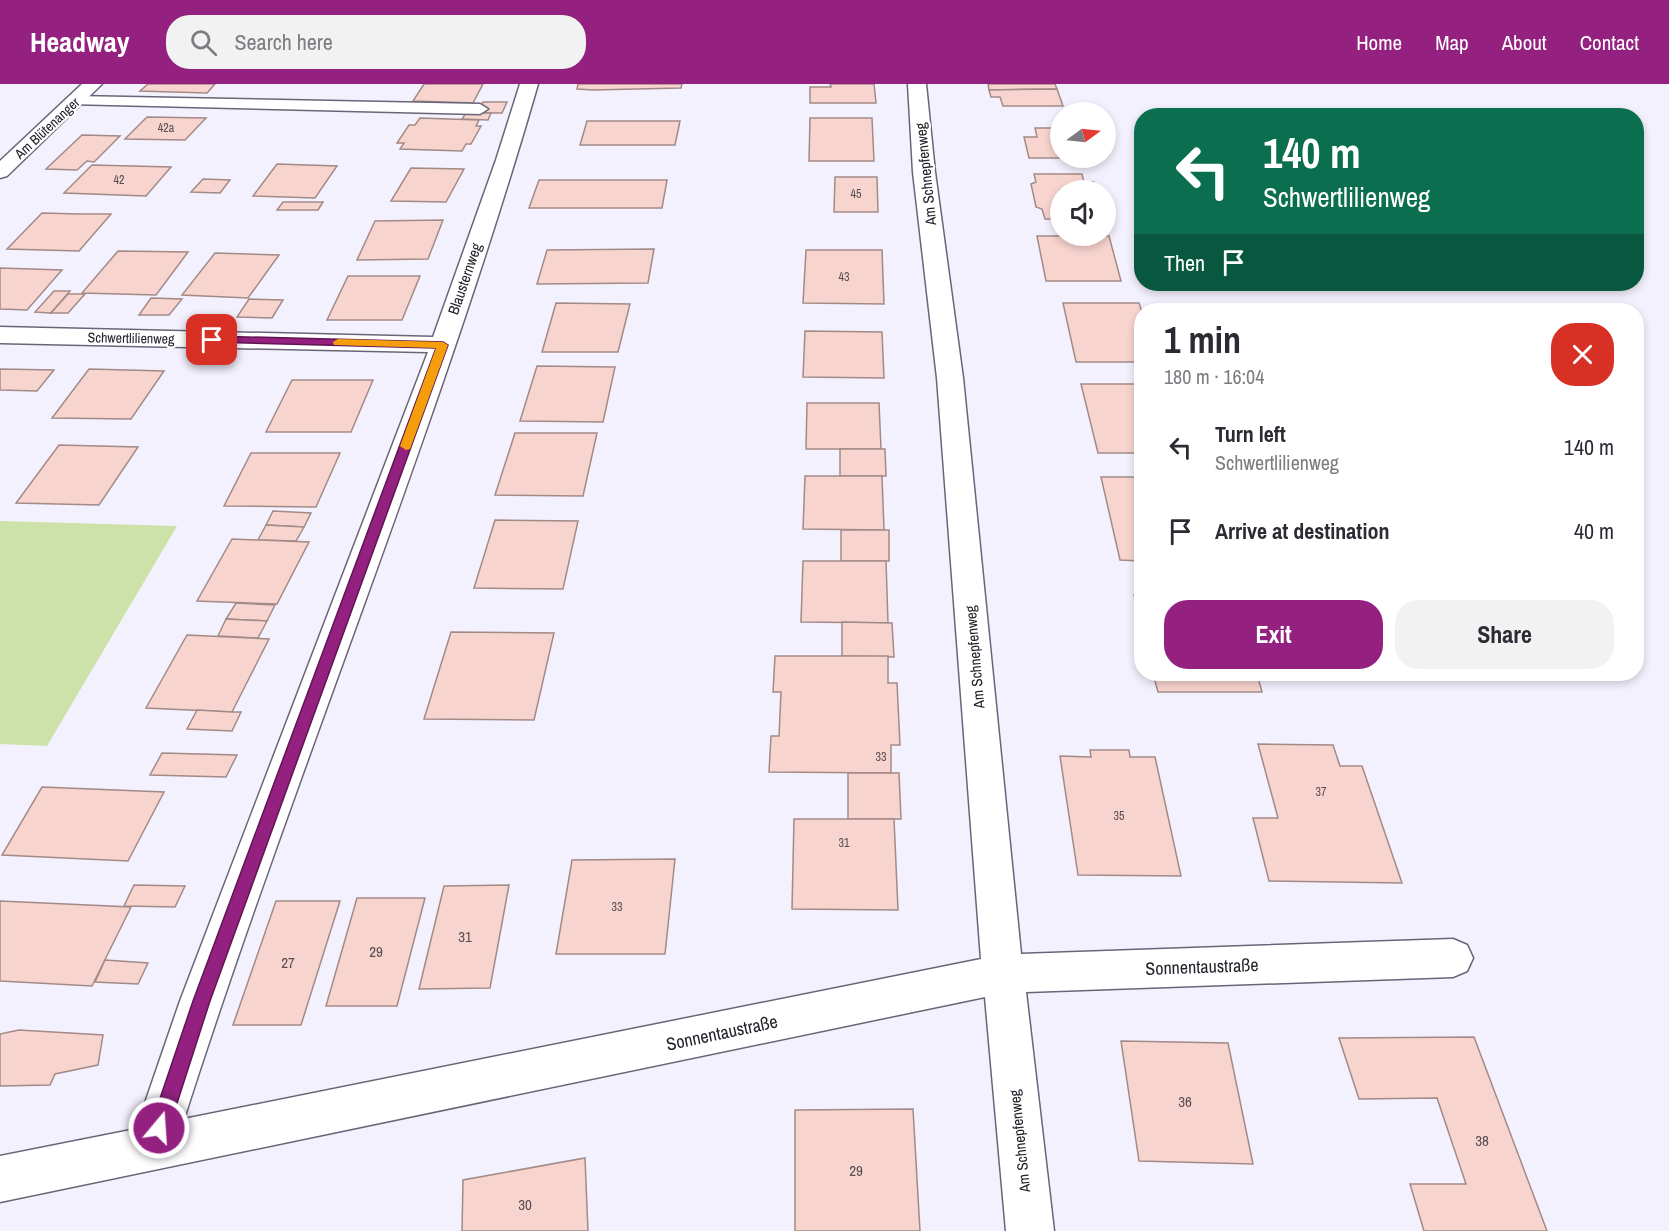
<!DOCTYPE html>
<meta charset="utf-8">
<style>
:root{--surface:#fff;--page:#f2f2f3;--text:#2b2b33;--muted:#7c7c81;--accent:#942180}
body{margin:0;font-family:"Archivo Narrow",sans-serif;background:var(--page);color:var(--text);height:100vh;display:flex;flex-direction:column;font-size:22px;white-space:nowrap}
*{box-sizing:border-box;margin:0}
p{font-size:20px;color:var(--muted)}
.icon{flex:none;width:33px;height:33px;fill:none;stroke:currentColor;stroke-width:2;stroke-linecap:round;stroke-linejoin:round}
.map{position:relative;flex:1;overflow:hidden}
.sheet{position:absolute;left:1134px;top:219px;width:510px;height:378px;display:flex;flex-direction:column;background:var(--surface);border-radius:24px;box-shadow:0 3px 9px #0003}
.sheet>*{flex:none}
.banner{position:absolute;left:1134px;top:24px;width:510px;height:183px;border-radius:24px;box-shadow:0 3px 9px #0003;background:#0b6e4f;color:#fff;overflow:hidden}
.needle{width:39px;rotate:75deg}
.fabs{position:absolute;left:1050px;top:18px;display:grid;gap:12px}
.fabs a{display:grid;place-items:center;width:66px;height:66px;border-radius:50%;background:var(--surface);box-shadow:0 3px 9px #0003;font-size:30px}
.pin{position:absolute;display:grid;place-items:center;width:51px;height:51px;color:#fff;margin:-26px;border-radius:12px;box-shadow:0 3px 9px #0006}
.me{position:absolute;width:66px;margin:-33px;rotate:18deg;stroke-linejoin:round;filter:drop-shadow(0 0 4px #0008)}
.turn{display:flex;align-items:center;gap:21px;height:126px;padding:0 30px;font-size:27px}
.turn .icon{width:78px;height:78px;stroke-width:2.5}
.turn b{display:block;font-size:42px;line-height:51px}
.then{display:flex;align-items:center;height:57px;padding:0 30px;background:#0003;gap:12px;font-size:22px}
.round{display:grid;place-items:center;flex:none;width:63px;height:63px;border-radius:24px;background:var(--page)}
.head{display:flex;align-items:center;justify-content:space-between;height:102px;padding:0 30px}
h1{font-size:36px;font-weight:700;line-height:45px}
.primary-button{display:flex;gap:12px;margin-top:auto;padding:12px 30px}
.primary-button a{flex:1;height:69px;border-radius:24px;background:var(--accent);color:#fff;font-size:24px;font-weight:700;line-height:69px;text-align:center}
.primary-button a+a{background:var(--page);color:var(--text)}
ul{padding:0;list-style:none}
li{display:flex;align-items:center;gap:18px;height:84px;padding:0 30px}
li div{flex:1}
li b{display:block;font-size:22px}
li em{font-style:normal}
header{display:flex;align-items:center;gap:36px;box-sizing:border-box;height:84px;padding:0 30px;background:var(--accent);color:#fff}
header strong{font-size:28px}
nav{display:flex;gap:33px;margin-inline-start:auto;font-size:21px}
.search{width:420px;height:54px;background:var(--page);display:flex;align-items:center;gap:15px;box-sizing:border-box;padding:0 21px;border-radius:24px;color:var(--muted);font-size:22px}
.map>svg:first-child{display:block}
.green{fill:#cce2a9}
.building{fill:#f8d4cf;stroke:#a28a87;stroke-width:1.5}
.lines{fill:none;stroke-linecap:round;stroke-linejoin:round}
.service-casing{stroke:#696578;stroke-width:3}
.minor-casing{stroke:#696578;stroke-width:3}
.service{fill:#fff;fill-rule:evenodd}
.minor{fill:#fff;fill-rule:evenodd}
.route{fill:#942180;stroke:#601553;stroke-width:1.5}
.slow{fill:#f59e0b}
.labels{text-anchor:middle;stroke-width:4.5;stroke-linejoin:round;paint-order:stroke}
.number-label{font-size:12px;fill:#574c51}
.far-street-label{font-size:14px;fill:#211f27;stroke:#fff}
.street-label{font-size:15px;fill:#211f27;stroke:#fff}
.near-number-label{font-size:15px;fill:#574c51}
.near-street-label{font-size:18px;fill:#211f27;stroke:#fff}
</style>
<header>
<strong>Headway</strong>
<div class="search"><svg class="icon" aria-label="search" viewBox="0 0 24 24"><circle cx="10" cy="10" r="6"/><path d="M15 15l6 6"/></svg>Search here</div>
<nav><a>Home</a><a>Map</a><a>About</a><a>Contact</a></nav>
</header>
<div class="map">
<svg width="1669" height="1147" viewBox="0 0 1669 1147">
<rect width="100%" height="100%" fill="#f4f1fe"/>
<polygon class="green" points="0,437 177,442 47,662 0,660"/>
<g class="building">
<polygon points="148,0 215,0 207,9 140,7"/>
<polygon points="424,0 483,0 473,19 413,17"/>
<polygon points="578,0 682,0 681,4 593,6 577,5"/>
<polygon points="830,0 874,0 876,19 810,19 810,3 831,3"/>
<polygon points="988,0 1055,0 1057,5 989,6"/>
<polygon points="1057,5 1063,22 1003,22 1000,13 991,13 989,6"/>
<polygon points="483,18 507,18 502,29 478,29"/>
<polygon points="466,29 491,29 488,36 462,35"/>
<polygon points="147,33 206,34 185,56 125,55"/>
<polygon points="420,34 479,36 476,42 481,42 471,60 466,60 462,67 400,65 404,59 397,59 409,41 415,41"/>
<polygon points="810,34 872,34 874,77 809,77"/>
<polygon points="587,37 680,37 675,61 580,61"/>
<polygon points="1035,44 1060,44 1060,74 1091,74 1029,74 1024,53 1037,53"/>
<polygon points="82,51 120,52 94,78 87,77 77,86 46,85"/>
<polygon points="277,80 337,82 315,114 253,112"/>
<polygon points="92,81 171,83 146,112 64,109"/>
<polygon points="411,84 464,85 446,118 391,117"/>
<polygon points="1034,90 1082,90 1084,98 1094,98 1097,106 1060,106 1060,135 1045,135 1042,125 1036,123 1031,100 1036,98"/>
<polygon points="835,93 877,93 878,128 834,128"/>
<polygon points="203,95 230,96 220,109 191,108"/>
<polygon points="539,96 667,96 662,124 529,124"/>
<polygon points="283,118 323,118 318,126 277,126"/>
<polygon points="42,129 80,130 111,130 79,167 7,165"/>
<polygon points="443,136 428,175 357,176 375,137"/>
<polygon points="1037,152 1109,152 1121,197 1046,197"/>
<polygon points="654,165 648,199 537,200 547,166"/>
<polygon points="806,166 882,166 884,220 803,219"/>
<polygon points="118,167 188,168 156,211 82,209"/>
<polygon points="215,169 279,171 248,214 182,211"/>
<polygon points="0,184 62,186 27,226 0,225"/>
<polygon points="348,192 420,192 402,236 327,236"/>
<polygon points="54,207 70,207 51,229 35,228"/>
<polygon points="68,210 85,210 68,229 51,229"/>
<polygon points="151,214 182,215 169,231 139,231"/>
<polygon points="249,215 283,216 272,234 237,233"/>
<polygon points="556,219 630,220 618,268 542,268"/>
<polygon points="1063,219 1139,219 1142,228 1142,278 1076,278"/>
<polygon points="805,247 882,248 884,294 803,293"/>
<polygon points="537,282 615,283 603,338 520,337"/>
<polygon points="0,285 54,286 37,307 0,306"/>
<polygon points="89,285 164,287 131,335 52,334"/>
<polygon points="292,296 373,296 351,348 266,348"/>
<polygon points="1081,300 1142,300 1142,369 1098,369"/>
<polygon points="807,319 879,319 881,365 806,365"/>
<polygon points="515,349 597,349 583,412 495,411"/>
<polygon points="59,361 138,363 99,421 16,419"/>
<polygon points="840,365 885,365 886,392 840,392"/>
<polygon points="251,369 340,369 316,423 224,422"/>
<polygon points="805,392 882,392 884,446 803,445"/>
<polygon points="1101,393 1142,393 1142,477 1120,476"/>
<polygon points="273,427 311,429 304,443 266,441"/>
<polygon points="495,436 578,437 563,505 474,504"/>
<polygon points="266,441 304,443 296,457 258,456"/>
<rect x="841" y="446" width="48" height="31"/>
<polygon points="232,455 309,458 277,520 197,517"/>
<polygon points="803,477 886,477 888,539 801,538"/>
<polygon points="1134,511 1142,511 1142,541"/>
<polygon points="236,519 275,521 267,537 226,535"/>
<polygon points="226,535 267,537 258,554 218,552"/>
<polygon points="842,538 892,539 894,573 842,572"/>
<polygon points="451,548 554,549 534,636 424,635"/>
<polygon points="187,551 269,555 232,628 146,624"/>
<polygon points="775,572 888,572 888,599 897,599 900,661 891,661 891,689 769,688 771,652 779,652 781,608 773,608"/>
<polygon points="1153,590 1257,590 1262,608 1158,608"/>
<polygon points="197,626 232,628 241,628 232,647 187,645"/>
<polygon points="1258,660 1333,661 1340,682 1362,682 1402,799 1269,797 1253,734 1278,734"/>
<polygon points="1090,666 1129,666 1130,673 1155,673 1181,792 1078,791 1060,672 1091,673"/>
<polygon points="162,669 237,671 226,693 150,691"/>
<polygon points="848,689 899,689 901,735 848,735"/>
<polygon points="42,703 164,708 128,777 2,771"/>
<polygon points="794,735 894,735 898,826 792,825"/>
<polygon points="675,775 665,870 556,870 572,776"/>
<polygon points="134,801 185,802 175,823 124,822"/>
<polygon points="509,801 490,904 419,905 444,802"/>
<polygon points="357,814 425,814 397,922 326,922"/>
<polygon points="0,817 131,823 92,902 0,897"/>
<polygon points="276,817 340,817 301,941 233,941"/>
<polygon points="105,876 148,879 138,900 95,898"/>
<polygon points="19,946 103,951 98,981 55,990 50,1001 0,1002 0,950"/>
<polygon points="1474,953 1547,1147 1424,1147 1410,1100 1466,1100 1437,1014 1359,1015 1339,954"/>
<polygon points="1121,957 1228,959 1253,1080 1139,1077"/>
<polygon points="913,1025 920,1147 795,1147 795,1026"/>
<polygon points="585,1074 588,1147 462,1147 463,1096"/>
</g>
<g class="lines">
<defs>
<polygon id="service" points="75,12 480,20 488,25 480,30 69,20 67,17 69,14"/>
<g id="minor">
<polygon points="82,0 102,0 7,92 0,94 0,77"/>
<path d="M 520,0 L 538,0 C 437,350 295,688 184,1035 L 981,875 L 937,294 L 913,88 L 908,0 L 926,0 L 935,88 L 963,294 L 1021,870 L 1453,855 L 1467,861 L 1473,874 L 1467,887 L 1453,893 L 1026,908 L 1054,1147 L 1006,1147 L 985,913 L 0,1118 L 0,1072 L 136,1045 L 180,917 L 428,268 L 0,259 L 0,243 L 433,253 L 496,76 Z"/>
</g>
</defs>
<use href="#service" class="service-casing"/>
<use href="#minor" class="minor-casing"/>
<use href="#service" class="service"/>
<use href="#minor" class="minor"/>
</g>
<polygon class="route" points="212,252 443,258 448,261 210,917 169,1044 166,1051 159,1054 153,1051 150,1044 193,917 436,264 208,258 208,253"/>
<polygon class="slow" points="338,255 443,258 448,261 410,365 406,366 400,362 436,264 334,261 333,258"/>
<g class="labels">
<g class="number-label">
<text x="166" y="48">42a</text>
<text x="119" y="100">42</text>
<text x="856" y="114">45</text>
<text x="844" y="197">43</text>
<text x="881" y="677">33</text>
<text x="1321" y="712">37</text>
<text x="1119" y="736">35</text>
<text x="844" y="763">31</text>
<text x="617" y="827">33</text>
</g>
<g class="far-street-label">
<text transform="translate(47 44) rotate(-43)" y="5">Am Blütenanger</text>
<text transform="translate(131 254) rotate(1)" y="5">Schwertlilienweg</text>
</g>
<g class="street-label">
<text transform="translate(926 90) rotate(-96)" y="5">Am Schnepfenweg</text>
<text transform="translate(465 195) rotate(-71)" y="5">Blausternweg</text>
<text transform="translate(975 573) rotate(-95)" y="5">Am Schnepfenweg</text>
<text transform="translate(1020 1057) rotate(-96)" y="5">Am Schnepfenweg</text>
</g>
<g class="near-number-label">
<text x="465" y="858">31</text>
<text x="376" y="873">29</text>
<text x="288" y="884">27</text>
<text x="1185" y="1023">36</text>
<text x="1482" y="1062">38</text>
<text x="856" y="1092">29</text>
<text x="525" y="1126">30</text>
</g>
<g class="near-street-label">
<text transform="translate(1202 883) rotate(-2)" y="6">Sonnentaustraße</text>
<text transform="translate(722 949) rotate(-12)" y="6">Sonnentaustraße</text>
</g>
</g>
</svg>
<div class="fabs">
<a><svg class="needle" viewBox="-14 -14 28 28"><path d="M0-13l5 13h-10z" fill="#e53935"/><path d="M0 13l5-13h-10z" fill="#7c7c81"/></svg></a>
<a><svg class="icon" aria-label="sound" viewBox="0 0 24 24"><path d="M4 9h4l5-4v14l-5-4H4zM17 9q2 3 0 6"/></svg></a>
</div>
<div class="pin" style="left:212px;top:256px;background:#d93025"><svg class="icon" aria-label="arrive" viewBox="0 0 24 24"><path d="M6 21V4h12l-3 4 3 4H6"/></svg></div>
<svg class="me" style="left:159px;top:1044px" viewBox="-20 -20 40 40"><circle r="17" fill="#942180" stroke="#fff" stroke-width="3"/><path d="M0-11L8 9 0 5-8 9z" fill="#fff"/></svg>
<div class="banner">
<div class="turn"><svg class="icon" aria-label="left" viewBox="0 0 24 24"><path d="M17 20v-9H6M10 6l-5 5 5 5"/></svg><div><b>140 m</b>Schwertlilienweg</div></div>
<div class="then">Then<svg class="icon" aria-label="arrive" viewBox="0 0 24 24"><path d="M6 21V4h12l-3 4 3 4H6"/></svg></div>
</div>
<section class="sheet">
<div class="head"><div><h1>1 min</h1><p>180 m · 16:04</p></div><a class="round" style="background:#d93025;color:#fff"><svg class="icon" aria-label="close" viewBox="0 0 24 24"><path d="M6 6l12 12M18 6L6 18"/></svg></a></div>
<ul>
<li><svg class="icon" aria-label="left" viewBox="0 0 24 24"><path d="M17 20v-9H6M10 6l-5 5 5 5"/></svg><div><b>Turn left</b><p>Schwertlilienweg</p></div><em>140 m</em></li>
<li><svg class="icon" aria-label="arrive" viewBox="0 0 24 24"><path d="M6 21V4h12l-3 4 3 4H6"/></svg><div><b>Arrive at destination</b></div><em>40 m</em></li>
</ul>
<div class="primary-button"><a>Exit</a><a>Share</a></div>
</section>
</div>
